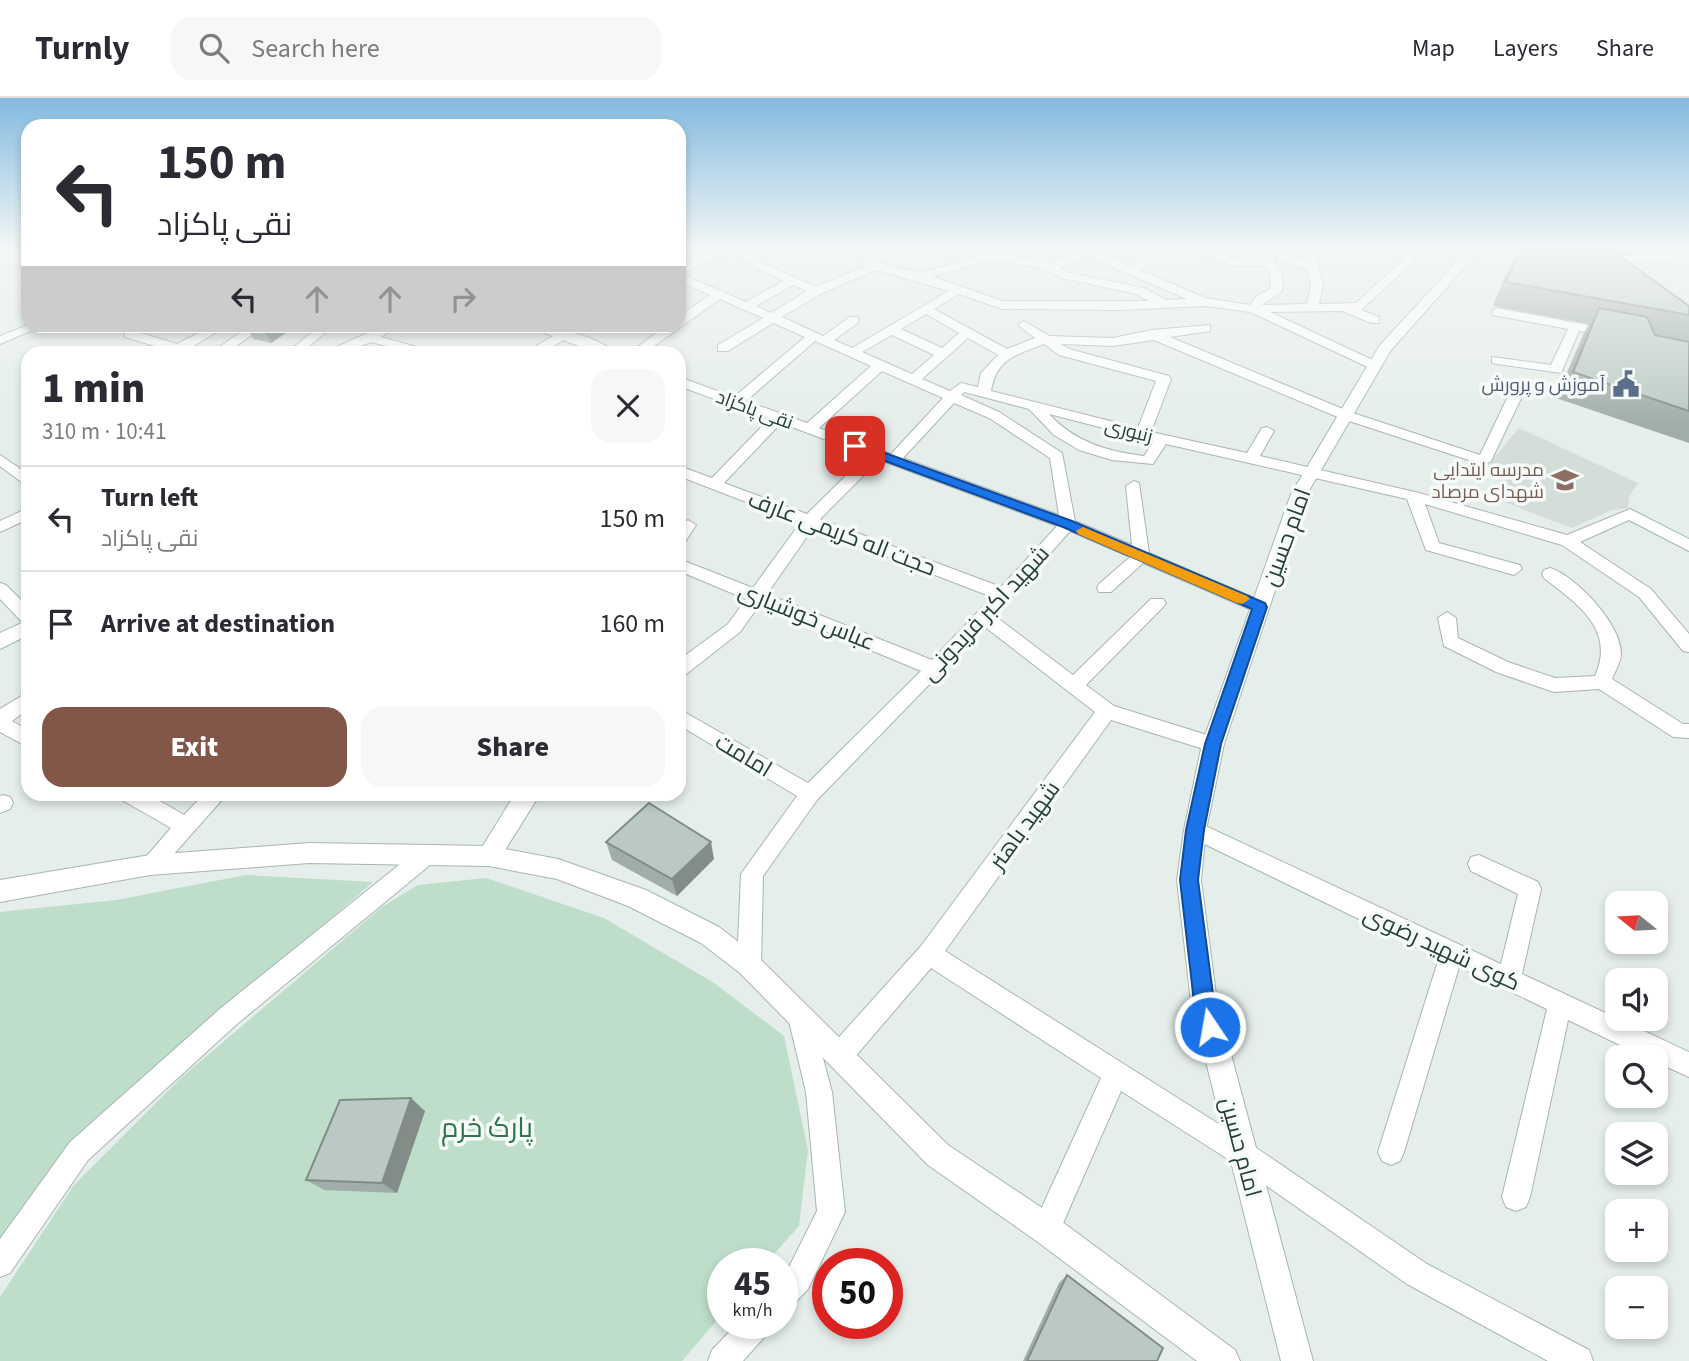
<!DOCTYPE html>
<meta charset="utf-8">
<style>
:root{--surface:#fff;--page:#f7f7f7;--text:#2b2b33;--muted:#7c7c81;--line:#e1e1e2;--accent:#835748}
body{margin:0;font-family:"Source Sans 3",Cairo,sans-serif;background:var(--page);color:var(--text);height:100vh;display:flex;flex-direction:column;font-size:26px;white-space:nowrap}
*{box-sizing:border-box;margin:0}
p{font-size:23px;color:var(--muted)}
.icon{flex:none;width:38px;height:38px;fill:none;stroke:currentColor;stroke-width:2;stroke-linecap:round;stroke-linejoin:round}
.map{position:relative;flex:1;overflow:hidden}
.side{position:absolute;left:21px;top:248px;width:665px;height:455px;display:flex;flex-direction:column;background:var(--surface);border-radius:21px;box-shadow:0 4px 10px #0003}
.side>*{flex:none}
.banner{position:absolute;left:21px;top:21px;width:665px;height:214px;border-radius:21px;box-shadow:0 4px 10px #0003;background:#fff;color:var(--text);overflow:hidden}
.needle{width:46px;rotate:288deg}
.controls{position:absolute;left:1605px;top:793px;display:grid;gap:14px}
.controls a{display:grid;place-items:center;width:63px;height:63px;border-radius:14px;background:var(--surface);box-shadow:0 4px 10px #0003;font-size:35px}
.speed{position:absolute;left:707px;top:1150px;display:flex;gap:14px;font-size:35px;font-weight:700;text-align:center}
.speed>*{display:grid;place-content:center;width:91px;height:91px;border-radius:50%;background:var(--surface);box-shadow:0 4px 10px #0003;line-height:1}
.speed small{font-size:18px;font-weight:400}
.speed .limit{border:10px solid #d22;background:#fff;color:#111}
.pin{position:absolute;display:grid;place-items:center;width:60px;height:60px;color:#fff;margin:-30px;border-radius:14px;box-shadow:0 4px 10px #0006}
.me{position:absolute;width:77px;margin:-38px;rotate:348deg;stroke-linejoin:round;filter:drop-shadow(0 0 5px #0008)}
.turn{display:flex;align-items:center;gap:24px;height:147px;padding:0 21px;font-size:32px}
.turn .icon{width:91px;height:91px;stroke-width:2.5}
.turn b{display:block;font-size:49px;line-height:60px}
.lanes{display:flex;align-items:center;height:66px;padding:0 21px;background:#0003;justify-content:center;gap:35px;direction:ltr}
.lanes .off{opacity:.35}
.round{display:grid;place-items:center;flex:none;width:74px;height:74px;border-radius:21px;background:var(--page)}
.overview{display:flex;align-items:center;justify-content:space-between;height:119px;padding:0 21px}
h1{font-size:42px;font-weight:800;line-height:52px}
.primary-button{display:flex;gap:14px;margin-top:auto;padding:14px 21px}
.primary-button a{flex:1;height:80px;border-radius:21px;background:var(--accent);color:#fff;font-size:28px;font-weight:800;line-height:80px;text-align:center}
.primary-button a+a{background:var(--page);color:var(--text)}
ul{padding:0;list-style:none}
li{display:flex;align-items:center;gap:21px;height:105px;padding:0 21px;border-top:2px solid var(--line)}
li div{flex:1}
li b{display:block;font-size:26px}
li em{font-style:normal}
header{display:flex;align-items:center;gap:42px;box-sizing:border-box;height:98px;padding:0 35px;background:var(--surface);border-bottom:2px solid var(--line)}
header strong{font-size:33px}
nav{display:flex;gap:38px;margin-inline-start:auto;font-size:24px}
.search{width:490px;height:63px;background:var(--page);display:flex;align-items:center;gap:18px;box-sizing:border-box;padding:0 24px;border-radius:21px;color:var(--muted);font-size:26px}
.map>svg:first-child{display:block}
.built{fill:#d3ded9}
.green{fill:#bedec9}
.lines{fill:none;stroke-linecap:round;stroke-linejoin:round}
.minor-casing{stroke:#a7b6b2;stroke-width:2}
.tertiary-casing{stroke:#a7b6b2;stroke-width:2}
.secondary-casing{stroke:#a3b9b3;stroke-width:2}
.minor{fill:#fff;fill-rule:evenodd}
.tertiary{fill:#fff;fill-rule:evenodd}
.secondary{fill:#fff;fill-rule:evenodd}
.wall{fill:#a0ada8}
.shaded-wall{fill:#828d88}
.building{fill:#bac9c3;stroke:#828d88;stroke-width:2}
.route{fill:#1a73e8;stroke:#114b97;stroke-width:2}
.slow{fill:#f59e0b}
.labels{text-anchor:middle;stroke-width:7;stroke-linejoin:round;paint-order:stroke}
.far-service-label{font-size:19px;fill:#4e5e75;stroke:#f6faf8;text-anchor:end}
.far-street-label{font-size:19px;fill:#24403a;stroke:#f6faf8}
.far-education-label{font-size:19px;fill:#785e54;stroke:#f6faf8;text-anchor:end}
.street-label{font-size:23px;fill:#24403a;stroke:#f6faf8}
.near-park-label{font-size:28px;fill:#2f764e;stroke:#f6faf8}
</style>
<header>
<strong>Turnly</strong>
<div class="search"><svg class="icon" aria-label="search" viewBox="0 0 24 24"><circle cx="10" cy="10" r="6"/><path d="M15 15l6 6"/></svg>Search here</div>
<nav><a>Map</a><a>Layers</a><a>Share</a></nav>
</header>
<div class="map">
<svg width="1689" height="1263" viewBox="0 0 1689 1263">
<rect width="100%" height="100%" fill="#e5eeea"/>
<polygon class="built" points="1519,330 1638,385 1629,399 1628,410 1612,412 1572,430 1491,399 1502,379 1484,372"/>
<g class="green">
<polygon points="246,777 373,784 71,1044 0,1145 0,814 116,802"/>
<polygon points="486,780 604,820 714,885 784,938 808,1052 799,1128 766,1165 723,1166 723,1215 682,1263 0,1263 0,1199 74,1087 182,979 382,809 418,787"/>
</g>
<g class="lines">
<defs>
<g id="minor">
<polygon points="700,152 716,152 724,156 718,159"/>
<path d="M 731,152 L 743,152 L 765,166 L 816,189 L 867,167 L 853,152 L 864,152 L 879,165 L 921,175 L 992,154 L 1050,165 L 1081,152 L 1095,152 L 1131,168 L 1153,152 L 1166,152 L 1165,155 L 1140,172 L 1205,200 L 1250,207 L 1257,198 L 1270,191 L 1271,178 L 1266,168 L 1235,168 L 1193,154 L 1192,152 L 1207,152 L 1236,162 L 1262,162 L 1258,152 L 1280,152 L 1305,163 L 1303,152 L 1313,152 L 1323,187 L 1319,206 L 1356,205 L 1401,164 L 1409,152 L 1419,152 L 1409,168 L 1361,212 L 1379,219 L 1379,225 L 1371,225 L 1342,213 L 1270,214 L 1379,265 L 1379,271 L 1374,272 L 1250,214 L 1205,208 L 1119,212 L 1002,211 L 959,196 L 934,211 L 1007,251 L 1035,240 L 1018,227 L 1024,223 L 1049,238 L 1113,240 L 1152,232 L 1210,227 L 1210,233 L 1170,239 L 1350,314 L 1480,357 L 1512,290 L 1514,287 L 1524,287 L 1526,290 L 1491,363 L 1484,367 L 1340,320 L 1154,242 L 1113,248 L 1061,246 L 1069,251 L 1169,278 L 1171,281 L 1151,334 L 1247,355 L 1262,330 L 1267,329 L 1274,333 L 1260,358 L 1419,395 L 1567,437 L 1630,411 L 1689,441 L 1689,453 L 1629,422 L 1580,444 L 1651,491 L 1689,536 L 1689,554 L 1683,553 L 1639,499 L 1562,447 L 1425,406 L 1439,445 L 1520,467 L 1522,471 L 1514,477 L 1426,452 L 1407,401 L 1166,346 L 1153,366 L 1112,362 L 1079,352 L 1054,337 L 1029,311 L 964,294 L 961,297 L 999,314 L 1062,355 L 1075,423 L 1132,447 L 1126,388 L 1134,383 L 1139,385 L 1149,455 L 1266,505 L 1269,509 L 1266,513 L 1254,513 L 1143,465 L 1111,494 L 1099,494 L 1097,490 L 1099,486 L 1130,459 L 1070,433 L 995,518 L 1073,577 L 1151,501 L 1163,501 L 1166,505 L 1163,509 L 1086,587 L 1114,608 L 1220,641 L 1223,646 L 1220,651 L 1213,654 L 1111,622 L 945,853 L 1252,1047 L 1427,1166 L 1589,1252 L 1593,1263 L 1548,1263 L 1407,1186 L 1234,1065 L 1121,993 L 1056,1141 L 1046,1145 L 1036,1141 L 1032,1131 L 1101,980 L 931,870 L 848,967 L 839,970 L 830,967 L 827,958 L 830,949 L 921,848 L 1095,614 L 985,529 L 817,702 L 763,778 L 761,867 L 757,875 L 749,878 L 741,875 L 737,867 L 741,776 L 797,698 L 679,627 L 679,611 L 808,685 L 921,573 L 760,506 L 740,534 L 685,577 L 679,579 L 679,562 L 728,526 L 746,501 L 679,473 L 679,461 L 753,490 L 800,425 L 679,378 L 679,368 L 712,380 L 769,321 L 679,288 L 679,279 L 734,299 L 805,239 L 773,225 L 728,253 L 718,253 L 718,247 L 763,220 L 720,201 L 643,256 L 628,256 L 666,228 L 679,228 L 679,218 L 710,197 L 679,183 L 679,175 L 746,204 L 783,183 L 757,170 ZM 1271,156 L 1308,173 L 1311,187 L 1307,206 L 1262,207 L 1282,193 L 1283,178 ZM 1087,158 L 1187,201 L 1166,202 L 1144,190 L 1070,175 L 1060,169 ZM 992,161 L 1047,172 L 1062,180 L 1136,196 L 1149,203 L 1003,203 L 933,179 ZM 876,172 L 949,193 L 852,250 L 834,242 L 858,225 L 858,219 L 850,219 L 823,238 L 782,219 L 820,196 ZM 793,187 L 807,193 L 771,215 L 756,208 ZM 926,216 L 959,235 L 942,250 L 901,231 ZM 892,237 L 934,257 L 912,276 L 862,254 ZM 968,240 L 998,257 L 981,275 L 978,289 L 961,285 L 950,293 L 922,281 ZM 815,243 L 871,268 L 807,325 L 746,303 ZM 1044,246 L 1059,257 L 1156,283 L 1138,330 L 991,293 C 997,260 1016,257 1044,246 ZM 882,273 L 943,300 L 891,356 L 819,330 ZM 954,305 L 989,320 L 1050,360 L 1059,417 L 903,360 ZM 1049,316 L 1154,343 L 1144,358 C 1106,353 1075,344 1049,316 ZM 781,325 L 867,357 L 807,416 L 724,385 ZM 879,362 L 888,365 L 1057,428 L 1001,489 L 820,421 ZM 813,430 L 992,499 L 932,562 L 767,496 Z"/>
<polygon points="1689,155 1689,161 1598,164 1592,161 1598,158"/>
<polygon points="1497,210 1609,231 1615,235 1609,239 1579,233 1561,275 1497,266 1492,265 1492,259 1551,267 1568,231 1493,217 1491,214"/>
<polygon points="28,227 42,228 0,246 0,238"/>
<polygon points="138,228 153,228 141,235 177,246 212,228 227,228 190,250 203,256 178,255 125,239 125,233"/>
<polygon points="250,228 264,228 225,256 209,256"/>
<polygon points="320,228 333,228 300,256 285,256"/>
<polygon points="383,228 397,228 381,239 442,256 418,256 371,244 340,256 321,256"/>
<path d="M 526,228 C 552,226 598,239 618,256 L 600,256 Z"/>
<polygon points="0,357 28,376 28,389 0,368"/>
<polygon points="28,410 28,421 0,434 0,423"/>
<polygon points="688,422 696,427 685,444 679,445 679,428"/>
<path d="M 1550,470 C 1576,478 1622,527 1621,556 C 1621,564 1615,573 1612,581 L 1683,626 L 1689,626 L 1689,640 L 1673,639 L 1599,591 L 1554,594 L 1496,574 L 1444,548 L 1438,520 L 1447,514 L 1456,520 L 1458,540 L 1508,564 L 1555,580 L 1595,578 C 1616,531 1577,506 1544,480 L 1542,476 L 1544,472 Z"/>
<polygon points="0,485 6,487 28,509 28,526 22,524 0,501"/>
<polygon points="28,594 28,611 12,623 28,632 28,649 0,634 0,611"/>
<polygon points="119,696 148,696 184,717 204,696 227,696 158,774 150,776 142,774 139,767 171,730 122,702"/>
<polygon points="515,696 540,696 497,765 489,767 481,765 478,758 481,751"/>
<polygon points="3,697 10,699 13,705 10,711 0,715 0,698"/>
<polygon points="1195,723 1501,866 1518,796 1471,773 1468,766 1471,759 1479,757 1538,784 1541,791 1522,876 1689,954 1689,979 1656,964 1656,959 1645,959 1568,922 1530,1099 1526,1109 1516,1113 1506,1109 1502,1099 1547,911 1459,869 1404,1054 1400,1063 1391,1067 1382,1063 1378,1054 1439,860 1188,738 1185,732 1188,726"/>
<polygon points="428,747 436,750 439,756 436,762 237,926 88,1062 10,1175 0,1179 0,1141 70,1044 221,910 420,750"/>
<polygon points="800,907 808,911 812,919 832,994 845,1114 808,1191 792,1208 782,1212 782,1177 788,1171 817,1113 806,994 788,919 792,911"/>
<polygon points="738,1225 773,1225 768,1235 743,1263 708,1263 712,1252"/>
</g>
<g id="tertiary">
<polygon points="719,152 735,152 679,177 679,168"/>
<polygon points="570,228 586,228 541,256 523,256"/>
<polygon points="28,522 28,537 0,551 0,535"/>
<polygon points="309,745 489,748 558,761 646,792 719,829 758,859 948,1047 1057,1120 1235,1252 1240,1263 1197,1263 1035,1142 928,1067 740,875 701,845 628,808 557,781 489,768 309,765 150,777 0,804 0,782 150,757"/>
</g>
<polygon id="secondary" points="1468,152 1480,152 1391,252 1307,396 1224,646 1206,732 1201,782 1217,904 1313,1263 1281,1263 1191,904 1177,782 1184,732 1202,646 1291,396 1380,247"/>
</defs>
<use href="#minor" class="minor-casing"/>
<use href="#tertiary" class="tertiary-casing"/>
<use href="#secondary" class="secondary-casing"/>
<use href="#minor" class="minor"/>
<use href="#tertiary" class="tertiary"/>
<use href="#secondary" class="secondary"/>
</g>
<g class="wall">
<polygon points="1519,152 1634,152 1631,158 1618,157 1689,208 1689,345 1556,300 1584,235 1589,226 1493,208 1506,176"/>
<polygon points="1671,152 1689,152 1689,154"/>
<polygon points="247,228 296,228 271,245 253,241"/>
<polygon points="606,744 714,761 677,798 612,762"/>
<polygon points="425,1013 397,1095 324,1092 306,1082"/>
<polygon points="1067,1177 1157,1263 1023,1263 1059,1185"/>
</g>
<g class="shaded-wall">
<polygon points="272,228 296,228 271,245 265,233"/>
<polygon points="711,744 714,761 677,798 672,781"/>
<polygon points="411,1000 425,1013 397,1095 382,1085"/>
</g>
<g class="building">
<polygon points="1519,152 1611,152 1689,208 1689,217 1506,184"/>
<polygon points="1599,210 1647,219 1655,237 1689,244 1689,313 1573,274"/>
<polygon points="247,228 272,228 265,233"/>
<polygon points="649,705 711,744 672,781 606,744"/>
<polygon points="411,1000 382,1085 306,1082 340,1002"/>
<polygon points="1067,1177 1163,1250 1157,1263 1027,1263"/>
</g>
<linearGradient id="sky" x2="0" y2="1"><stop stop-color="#84badf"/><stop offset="0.46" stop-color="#f3f7f6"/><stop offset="1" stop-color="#f3f7f6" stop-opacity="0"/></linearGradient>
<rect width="1689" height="328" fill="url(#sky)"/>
<polygon class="route" points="855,344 1072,423 1265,505 1267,509 1221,646 1204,732 1198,782 1214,904 1220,929 1217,936 1210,939 1203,936 1194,904 1180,782 1186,732 1205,646 1252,511 1063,429 850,350 850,345"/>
<polygon class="slow" points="1083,429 1247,498 1250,501 1242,506 1237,505 1078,436 1076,433"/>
<defs>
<symbol id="civic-bare" viewBox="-9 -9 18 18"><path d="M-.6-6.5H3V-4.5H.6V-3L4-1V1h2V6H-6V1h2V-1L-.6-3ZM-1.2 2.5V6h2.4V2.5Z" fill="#5c6f8a" stroke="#f6faf8" stroke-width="2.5" paint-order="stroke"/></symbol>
<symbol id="school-bare" viewBox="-9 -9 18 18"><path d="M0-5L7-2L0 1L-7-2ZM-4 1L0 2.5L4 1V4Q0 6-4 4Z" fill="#8d6e63" stroke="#f6faf8" stroke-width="2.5" paint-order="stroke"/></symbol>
</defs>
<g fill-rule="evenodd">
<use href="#civic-bare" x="1607" y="267" width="38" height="38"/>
<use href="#school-bare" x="1546" y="363" width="38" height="38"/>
</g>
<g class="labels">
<g class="far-service-label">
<text x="1605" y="293">آموزش و پرورش</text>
</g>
<g class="far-street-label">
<text transform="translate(755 311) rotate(20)" y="7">نقی پاکزاد</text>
<text transform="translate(1129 332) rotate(14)" y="7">زنبوری</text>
</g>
<g class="far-education-label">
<text x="1544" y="378">مدرسه ایتدایی<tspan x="1544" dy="22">شهدای مرصاد</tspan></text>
</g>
<g class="street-label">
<text transform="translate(842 435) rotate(21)" y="8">حجت اله کریمی عارف</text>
<text transform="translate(1286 439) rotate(-70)" y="8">امام حسین</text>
<text transform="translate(985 515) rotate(-47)" y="8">شهید اکبر فریدونی</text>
<text transform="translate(807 518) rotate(22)" y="8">عباس خوشیاری</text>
<text transform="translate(744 657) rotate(31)" y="8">امامت</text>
<text transform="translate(1024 727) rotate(-54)" y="8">شهید باهنر</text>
<text transform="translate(1442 850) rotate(25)" y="8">کوی شهید رضوی</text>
<text transform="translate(1241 1049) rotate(75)" y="8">امام حسین</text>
</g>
<g class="near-park-label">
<text x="487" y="1039">پارک خرم</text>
</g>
</g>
</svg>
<div class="controls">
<a><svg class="needle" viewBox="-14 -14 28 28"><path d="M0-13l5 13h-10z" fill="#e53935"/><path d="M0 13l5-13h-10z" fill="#7c7c81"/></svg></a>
<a><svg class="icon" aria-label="sound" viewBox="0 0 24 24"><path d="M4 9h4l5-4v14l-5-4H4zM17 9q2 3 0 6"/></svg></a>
<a><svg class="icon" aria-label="search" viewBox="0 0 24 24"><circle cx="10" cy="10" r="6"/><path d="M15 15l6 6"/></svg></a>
<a><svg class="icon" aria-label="layers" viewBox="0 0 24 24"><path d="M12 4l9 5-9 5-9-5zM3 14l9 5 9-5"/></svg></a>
<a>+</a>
<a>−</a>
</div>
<div class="speed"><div>45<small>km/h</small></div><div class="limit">50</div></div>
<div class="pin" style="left:855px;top:348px;background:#d93025"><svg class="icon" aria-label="arrive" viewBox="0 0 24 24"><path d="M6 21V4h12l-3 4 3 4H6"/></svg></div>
<svg class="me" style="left:1210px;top:929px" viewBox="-20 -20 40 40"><circle r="17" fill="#1a73e8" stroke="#fff" stroke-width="3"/><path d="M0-11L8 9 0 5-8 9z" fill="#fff"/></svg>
<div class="banner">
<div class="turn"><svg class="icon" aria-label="left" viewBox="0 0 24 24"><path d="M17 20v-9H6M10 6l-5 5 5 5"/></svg><div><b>150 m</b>نقی پاکزاد</div></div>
<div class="lanes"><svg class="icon" aria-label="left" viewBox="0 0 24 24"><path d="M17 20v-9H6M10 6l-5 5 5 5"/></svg><svg class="icon off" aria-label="ahead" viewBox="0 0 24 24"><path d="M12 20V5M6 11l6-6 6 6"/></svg><svg class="icon off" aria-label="ahead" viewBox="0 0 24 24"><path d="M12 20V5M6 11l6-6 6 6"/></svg><svg class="icon off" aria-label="right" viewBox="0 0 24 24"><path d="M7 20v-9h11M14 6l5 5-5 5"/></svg></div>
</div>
<section class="side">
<div class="overview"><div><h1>1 min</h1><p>310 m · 10:41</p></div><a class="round"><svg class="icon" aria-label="close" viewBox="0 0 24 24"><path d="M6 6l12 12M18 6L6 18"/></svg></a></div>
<ul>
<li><svg class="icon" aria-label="left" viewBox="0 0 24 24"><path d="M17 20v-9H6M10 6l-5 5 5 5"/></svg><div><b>Turn left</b><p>نقی پاکزاد</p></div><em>150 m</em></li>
<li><svg class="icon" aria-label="arrive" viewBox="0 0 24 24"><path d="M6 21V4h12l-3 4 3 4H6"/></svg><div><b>Arrive at destination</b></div><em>160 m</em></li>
</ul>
<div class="primary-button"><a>Exit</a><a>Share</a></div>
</section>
</div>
